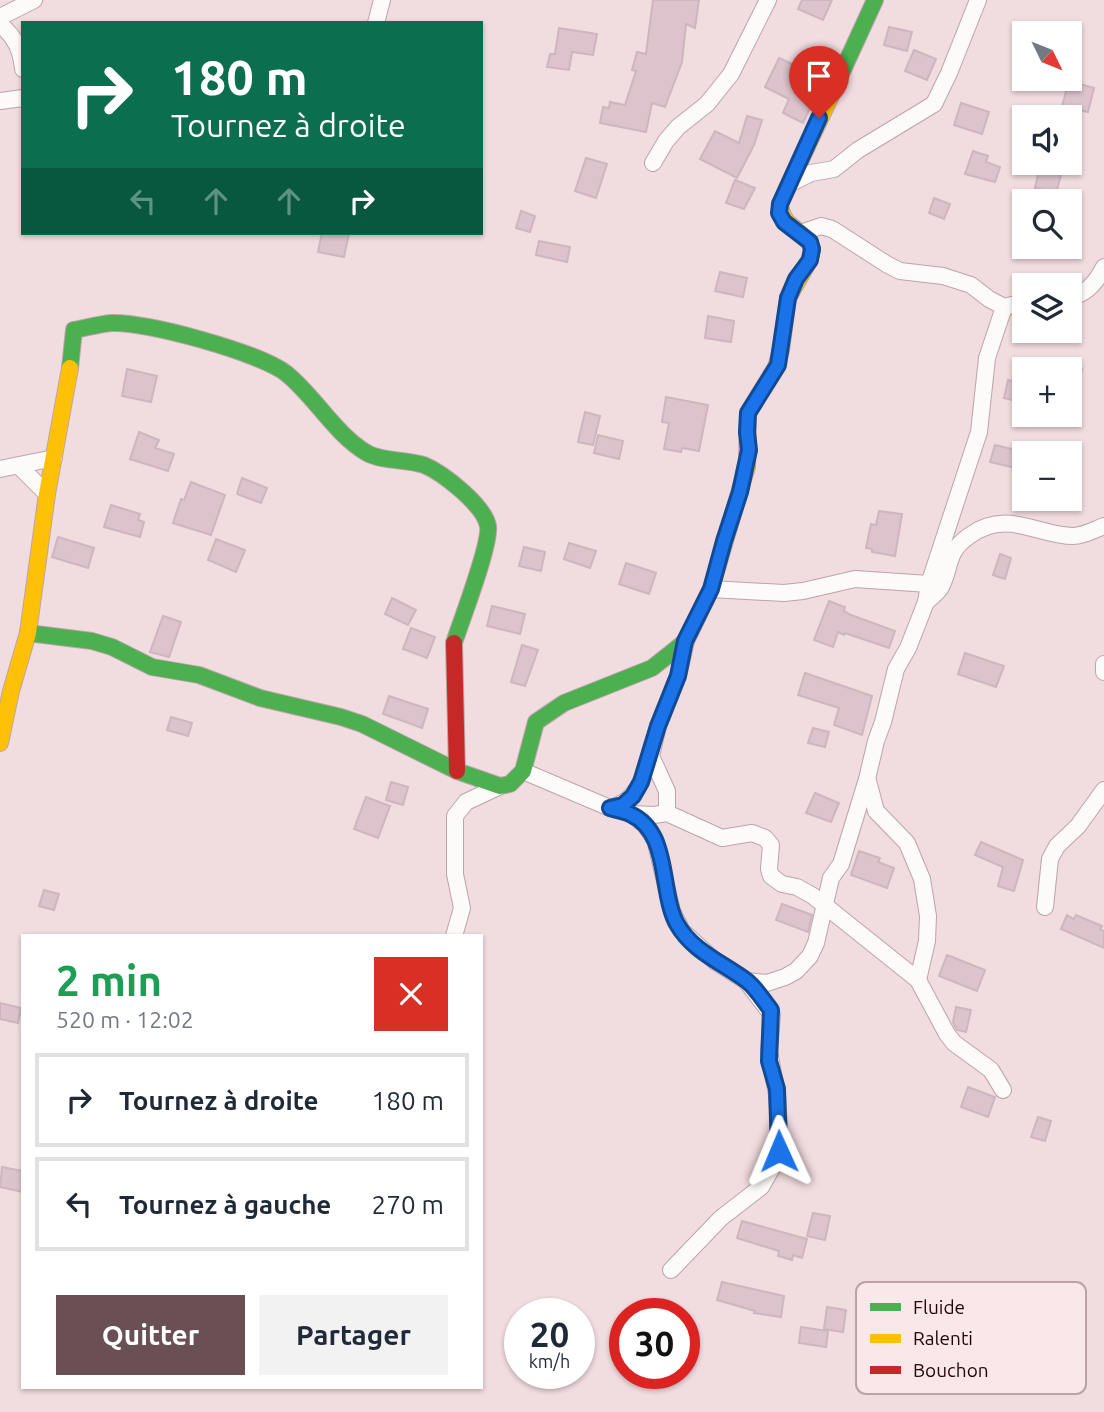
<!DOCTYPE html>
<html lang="fr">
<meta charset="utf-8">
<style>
:root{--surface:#fff;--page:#f2f2f3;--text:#1f2937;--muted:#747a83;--line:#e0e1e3;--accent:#6a5055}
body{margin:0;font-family:Ubuntu,sans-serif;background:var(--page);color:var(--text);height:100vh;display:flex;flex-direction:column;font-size:26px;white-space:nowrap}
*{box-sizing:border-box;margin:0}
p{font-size:23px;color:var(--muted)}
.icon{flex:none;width:38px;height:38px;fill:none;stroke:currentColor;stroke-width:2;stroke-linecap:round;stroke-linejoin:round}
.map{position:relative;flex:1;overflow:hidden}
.sheet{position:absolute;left:21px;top:934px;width:462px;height:455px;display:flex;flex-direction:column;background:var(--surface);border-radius:0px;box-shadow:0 2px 5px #0004}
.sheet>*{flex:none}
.top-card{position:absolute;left:21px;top:21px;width:462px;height:214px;border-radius:0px;box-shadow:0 2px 5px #0004;background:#0b6e4f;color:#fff;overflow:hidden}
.needle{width:46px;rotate:133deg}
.controls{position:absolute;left:1012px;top:21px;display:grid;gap:14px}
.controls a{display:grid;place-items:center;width:70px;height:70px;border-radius:0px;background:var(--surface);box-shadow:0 2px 5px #0004;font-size:35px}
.speed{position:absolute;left:504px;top:1298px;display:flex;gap:14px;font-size:35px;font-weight:700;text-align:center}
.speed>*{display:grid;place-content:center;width:91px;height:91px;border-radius:50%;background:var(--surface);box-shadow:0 2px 5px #0004;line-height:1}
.speed small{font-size:18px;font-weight:400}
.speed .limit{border:10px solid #d22;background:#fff;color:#111}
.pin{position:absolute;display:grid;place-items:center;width:60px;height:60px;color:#fff;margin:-72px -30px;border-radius:50% 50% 50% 0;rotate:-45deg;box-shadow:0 0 7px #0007}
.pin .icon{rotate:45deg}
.me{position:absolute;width:77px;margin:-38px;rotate:359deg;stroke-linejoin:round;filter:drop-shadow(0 0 5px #0008)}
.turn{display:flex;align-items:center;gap:24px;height:147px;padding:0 35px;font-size:32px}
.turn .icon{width:91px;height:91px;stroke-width:2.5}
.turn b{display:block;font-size:49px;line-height:60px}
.lanes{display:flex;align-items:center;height:66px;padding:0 35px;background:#0003;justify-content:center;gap:35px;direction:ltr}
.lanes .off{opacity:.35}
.round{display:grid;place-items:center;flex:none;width:74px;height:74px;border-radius:0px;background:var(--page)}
.headline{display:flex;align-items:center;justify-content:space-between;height:119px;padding:0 35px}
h1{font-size:42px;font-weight:700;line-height:52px;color:#1e9e55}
.action{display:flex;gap:14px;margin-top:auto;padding:14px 35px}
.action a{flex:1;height:80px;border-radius:0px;background:var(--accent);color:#fff;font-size:28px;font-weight:700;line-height:80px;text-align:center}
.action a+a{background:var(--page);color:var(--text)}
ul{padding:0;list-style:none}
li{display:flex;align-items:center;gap:21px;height:94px;margin:0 14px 10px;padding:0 21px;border:4px solid var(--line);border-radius:0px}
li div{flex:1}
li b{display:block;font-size:26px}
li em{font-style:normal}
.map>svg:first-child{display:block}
.building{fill:#dcc3cc;stroke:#ceb6bf;stroke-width:2}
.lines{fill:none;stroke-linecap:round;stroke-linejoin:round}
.street-casing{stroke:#bda4a9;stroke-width:18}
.fast-casing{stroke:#bda4a9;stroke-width:18}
.slow-casing{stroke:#bda4a9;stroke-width:18}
.jam-casing{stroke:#bda4a9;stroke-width:18}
.street{stroke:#fdfafa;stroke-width:16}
.fast{stroke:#4caf50;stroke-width:16}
.slow{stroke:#ffc107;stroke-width:16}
.jam{stroke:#c62828;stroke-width:16}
.route-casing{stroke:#114b97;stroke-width:18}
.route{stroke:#1a73e8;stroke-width:12}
.key{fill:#fae7e9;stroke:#b9a3a6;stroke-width:2}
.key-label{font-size:19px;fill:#22040b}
</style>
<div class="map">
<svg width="1104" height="1412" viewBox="0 0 1104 1412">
<rect width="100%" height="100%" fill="#f1dcdf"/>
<g class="building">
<polygon points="653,0 699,0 695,28 686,24 682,62 665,107 652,103 646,132 600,123 603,107 609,108 610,102 625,105 636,71 632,70 637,52 646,54"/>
<polygon points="802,0 832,0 823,20 798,9"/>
<polygon points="889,27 912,32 907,51 884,45"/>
<polygon points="559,28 597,34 593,55 572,52 569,70 547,67 550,54 555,54"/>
<polygon points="914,50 936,59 927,80 905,71"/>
<polygon points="779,58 824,79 803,123 783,113 789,99 765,87"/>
<polygon points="1080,84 1094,88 1088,112 1062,106 1068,85 1079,88"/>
<polygon points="961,103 989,112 982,134 954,125"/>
<polygon points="747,116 762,120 754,145 737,178 700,159 715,131 739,143"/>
<polygon points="973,151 988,156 986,162 1000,167 995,182 965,174"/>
<polygon points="586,158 607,164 596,198 575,191"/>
<polygon points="1039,170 1061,175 1056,193 1035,188"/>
<polygon points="735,180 755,188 744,209 726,203"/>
<polygon points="934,198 950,204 944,219 929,213"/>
<polygon points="521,211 535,216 530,232 516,228"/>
<polygon points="322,233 349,233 344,257 318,252"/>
<polygon points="539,241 570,247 567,262 536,255"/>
<polygon points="720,272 747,278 743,297 715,291"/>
<polygon points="708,316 734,321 731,342 705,338"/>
<polygon points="1069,366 1082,369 1073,404 1069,403"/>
<polygon points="127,369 157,376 151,402 122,396"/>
<polygon points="1008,380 1024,384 1024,403 1004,398"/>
<polygon points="666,397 708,405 699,451 682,448 681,452 664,449 669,423 662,422"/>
<polygon points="585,412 600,416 593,445 578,442"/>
<polygon points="139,432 159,440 155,448 174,454 168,471 130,459"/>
<polygon points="598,435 623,441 619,459 594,453"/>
<polygon points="995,445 1024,452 1024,470 990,462"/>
<polygon points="242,478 267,488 261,503 237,494"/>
<polygon points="191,482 225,495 211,535 173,523 181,499 184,500"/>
<polygon points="111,505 140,514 138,520 144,522 140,537 104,527"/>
<polygon points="879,511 902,514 895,556 872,552 872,549 866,548 871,524 876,525"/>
<polygon points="58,537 94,548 88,568 52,557"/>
<polygon points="216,539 245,550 236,572 208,560"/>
<polygon points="569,543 596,551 590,568 564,559"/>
<polygon points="524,547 545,552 541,571 519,566"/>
<polygon points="1000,554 1011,558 1005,579 993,575"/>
<polygon points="626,563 656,573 649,594 619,584"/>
<polygon points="392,598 416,610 408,625 385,614"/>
<polygon points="829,601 845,607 844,611 851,615 895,631 889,648 845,633 844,635 838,632 833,647 814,640"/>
<polygon points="492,606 525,614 520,634 487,626"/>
<polygon points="163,616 181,622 169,657 150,652"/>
<polygon points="411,628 435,637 427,658 403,649"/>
<polygon points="522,645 538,650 525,686 511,682"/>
<polygon points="965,653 1004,666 996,687 958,674"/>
<polygon points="805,673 872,696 862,735 834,725 839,708 798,695"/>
<polygon points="389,696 428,709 422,728 383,714"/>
<polygon points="171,717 192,723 188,736 167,730"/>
<polygon points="813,728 829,732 825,747 808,743"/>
<polygon points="391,782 408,787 403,805 386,800"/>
<polygon points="815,793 839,803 831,822 806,813"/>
<polygon points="366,797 390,806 378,838 354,829"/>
<polygon points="981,842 1023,860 1014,891 998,886 1003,867 975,855"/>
<polygon points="859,851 880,858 878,862 894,868 887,888 851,875"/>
<polygon points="44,890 59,894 54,910 39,906"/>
<polygon points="782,904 812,915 808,932 776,920"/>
<polygon points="1067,915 1074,919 1076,915 1102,926 1100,929 1104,931 1104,948 1061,929"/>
<polygon points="947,955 985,970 977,991 939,976"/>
<polygon points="0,1003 21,1008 18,1023 0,1019"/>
<polygon points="956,1007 971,1010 966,1032 957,1030 953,1022"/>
<polygon points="968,1087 995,1097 988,1117 961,1107"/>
<polygon points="1038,1117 1051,1121 1045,1141 1031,1137"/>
<polygon points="2,1167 23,1171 23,1192 0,1187"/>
<polygon points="813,1213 830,1216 825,1240 807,1236"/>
<polygon points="742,1221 807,1239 802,1258 793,1255 792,1260 778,1256 779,1251 737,1238"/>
<polygon points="722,1282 784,1296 781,1317 754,1313 755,1311 717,1300"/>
<polygon points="827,1307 846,1310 843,1332 824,1329"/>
<polygon points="801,1327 828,1331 826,1347 799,1343"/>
</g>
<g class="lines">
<defs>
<g id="street">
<polyline points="0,17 34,0"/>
<polyline points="376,23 382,0"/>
<path d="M 0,24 C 15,37 21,49 23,69"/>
<polyline points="0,101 23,98"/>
<polyline points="653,163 666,141 678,127 707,104 731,74 768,0"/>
<polyline points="791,183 811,173 834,169 858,150 934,104 949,73 978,0"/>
<polyline points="801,233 821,226 832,229 888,265 900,271 943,276 971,285 989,299 1004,307 1024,302"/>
<path d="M 1069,297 C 1087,295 1097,281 1104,267"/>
<polyline points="20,467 47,494"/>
<polyline points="0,469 54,458"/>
<polyline points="711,589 784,593 803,591 855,579 929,584"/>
<path d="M 926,602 C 931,597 938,593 941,587 C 952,566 945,553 969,536 C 1007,508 1038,536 1073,536 C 1084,536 1094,530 1104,526"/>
<polyline points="1104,664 1104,672"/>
<polyline points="523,771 610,808 632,814 654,815 667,813 722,838 752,833 765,838 771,845 769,869 771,876 782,884 797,887 813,896 918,980 947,1034 954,1043 991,1070 1003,1090"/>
<polyline points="868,781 876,811 907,843 922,879 928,916 927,941 918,980"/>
<path d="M 610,808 C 636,802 643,779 651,756"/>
<polyline points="667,813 667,791 651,756 658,726 678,676 686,641"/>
<polyline points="632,814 644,824 655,839 672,911 682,931 716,962 746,981 772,1015 769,1051 777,1095 780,1141 777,1159 761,1187 721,1218 671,1270"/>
<polyline points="1045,907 1050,859 1057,846 1078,826 1104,790"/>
<polyline points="454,936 462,908 455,874 455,816 466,802 500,786"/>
<polyline points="746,981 767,983 785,977 796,971 810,956 816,943 831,878 841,864 867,779 876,741 883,722 896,669 908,648 926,602 929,584 979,432 987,358 1004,307"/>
</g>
<g id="fast">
<polyline points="836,85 875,0"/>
<path d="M 70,368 L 74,330 C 86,328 99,324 111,323 C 145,321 261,353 287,374 C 316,398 335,434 367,453 C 383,462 406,459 424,465 C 443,473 484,505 488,526 C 491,544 461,621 454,643"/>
<polyline points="28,633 92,641 112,647 152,667 199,675 260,698 341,717 362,724 457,771 500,786 510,784 523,771 536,722 564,703 652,668 686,641 711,589 742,483"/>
</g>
<g id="slow">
<path d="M 742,483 L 747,467 L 748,413 L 776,367 L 781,350 L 788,298 L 809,261 L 812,250 C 807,228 782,230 780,204 L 836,85"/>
<polyline points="0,743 11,691 28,633 47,494 70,368"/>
</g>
<polyline id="jam" points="454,643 457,771"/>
</defs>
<use href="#street" class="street-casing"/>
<use href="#fast" class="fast-casing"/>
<use href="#slow" class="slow-casing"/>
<use href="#jam" class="jam-casing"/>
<use href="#street" class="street"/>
<use href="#fast" class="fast"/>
<use href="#slow" class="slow"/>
<use href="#jam" class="jam"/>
</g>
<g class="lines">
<defs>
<path id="route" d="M 779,1151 L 777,1089 L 769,1061 L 771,1010 C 763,1000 756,988 747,981 C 723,963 692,951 677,924 C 659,891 671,832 630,814 C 624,811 616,810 610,808 L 623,805 L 633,796 L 641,782 L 658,726 L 678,676 L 685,641 L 711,589 L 724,541 L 740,492 L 749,450 L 747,432 L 748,413 L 778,365 L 788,298 L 796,279 L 810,260 L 812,249 L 810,242 L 784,222 L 779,213 L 780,204 L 819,118"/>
</defs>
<use href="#route" class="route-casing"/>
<use href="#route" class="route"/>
</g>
<rect x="856" y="1282" width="230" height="112" rx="10" class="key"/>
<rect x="870" y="1303" width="31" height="8" fill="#4caf50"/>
<rect x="870" y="1334" width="31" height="9" fill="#ffc107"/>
<rect x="870" y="1366" width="31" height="8" fill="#c62828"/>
<g class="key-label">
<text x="913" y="1314">Fluide</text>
<text x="913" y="1345">Ralenti</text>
<text x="913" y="1377">Bouchon</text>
</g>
</svg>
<div class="controls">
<a><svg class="needle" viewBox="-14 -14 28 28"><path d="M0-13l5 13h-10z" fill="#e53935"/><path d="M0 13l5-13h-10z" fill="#747a83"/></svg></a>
<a><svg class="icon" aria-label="sound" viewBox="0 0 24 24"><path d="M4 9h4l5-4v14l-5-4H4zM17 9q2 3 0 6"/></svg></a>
<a><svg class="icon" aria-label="search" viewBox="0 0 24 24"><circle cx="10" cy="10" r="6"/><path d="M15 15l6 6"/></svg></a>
<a><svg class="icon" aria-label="layers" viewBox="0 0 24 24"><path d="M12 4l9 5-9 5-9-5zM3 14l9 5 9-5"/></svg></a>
<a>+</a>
<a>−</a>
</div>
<div class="speed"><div>20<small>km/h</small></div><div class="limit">30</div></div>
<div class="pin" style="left:819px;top:118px;background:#d93025"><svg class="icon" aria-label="arrive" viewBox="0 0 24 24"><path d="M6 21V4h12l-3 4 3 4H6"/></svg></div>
<svg class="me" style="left:779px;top:1151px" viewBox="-20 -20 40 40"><path d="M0-17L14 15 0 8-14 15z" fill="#1a73e8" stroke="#fff" stroke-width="4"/></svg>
<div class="top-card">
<div class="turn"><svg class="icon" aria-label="right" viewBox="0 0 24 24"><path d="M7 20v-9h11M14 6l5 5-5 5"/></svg><div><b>180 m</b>Tournez à droite</div></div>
<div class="lanes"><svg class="icon off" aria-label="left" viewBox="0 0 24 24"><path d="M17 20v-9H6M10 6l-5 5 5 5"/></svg><svg class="icon off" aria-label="ahead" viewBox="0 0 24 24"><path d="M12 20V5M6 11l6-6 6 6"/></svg><svg class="icon off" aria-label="ahead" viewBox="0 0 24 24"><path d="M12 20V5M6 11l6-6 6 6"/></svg><svg class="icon" aria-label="right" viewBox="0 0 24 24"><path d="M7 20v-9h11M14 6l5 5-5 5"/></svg></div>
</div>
<section class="sheet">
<div class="headline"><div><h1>2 min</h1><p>520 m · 12:02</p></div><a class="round" style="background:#d93025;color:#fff"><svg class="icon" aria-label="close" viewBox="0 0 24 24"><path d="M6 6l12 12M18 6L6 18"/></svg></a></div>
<ul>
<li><svg class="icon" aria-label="right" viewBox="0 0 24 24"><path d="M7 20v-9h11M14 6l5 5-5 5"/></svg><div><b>Tournez à droite</b></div><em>180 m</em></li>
<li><svg class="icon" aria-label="left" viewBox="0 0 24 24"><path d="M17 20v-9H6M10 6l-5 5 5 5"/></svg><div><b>Tournez à gauche</b></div><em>270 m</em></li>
</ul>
<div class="action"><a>Quitter</a><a>Partager</a></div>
</section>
</div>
